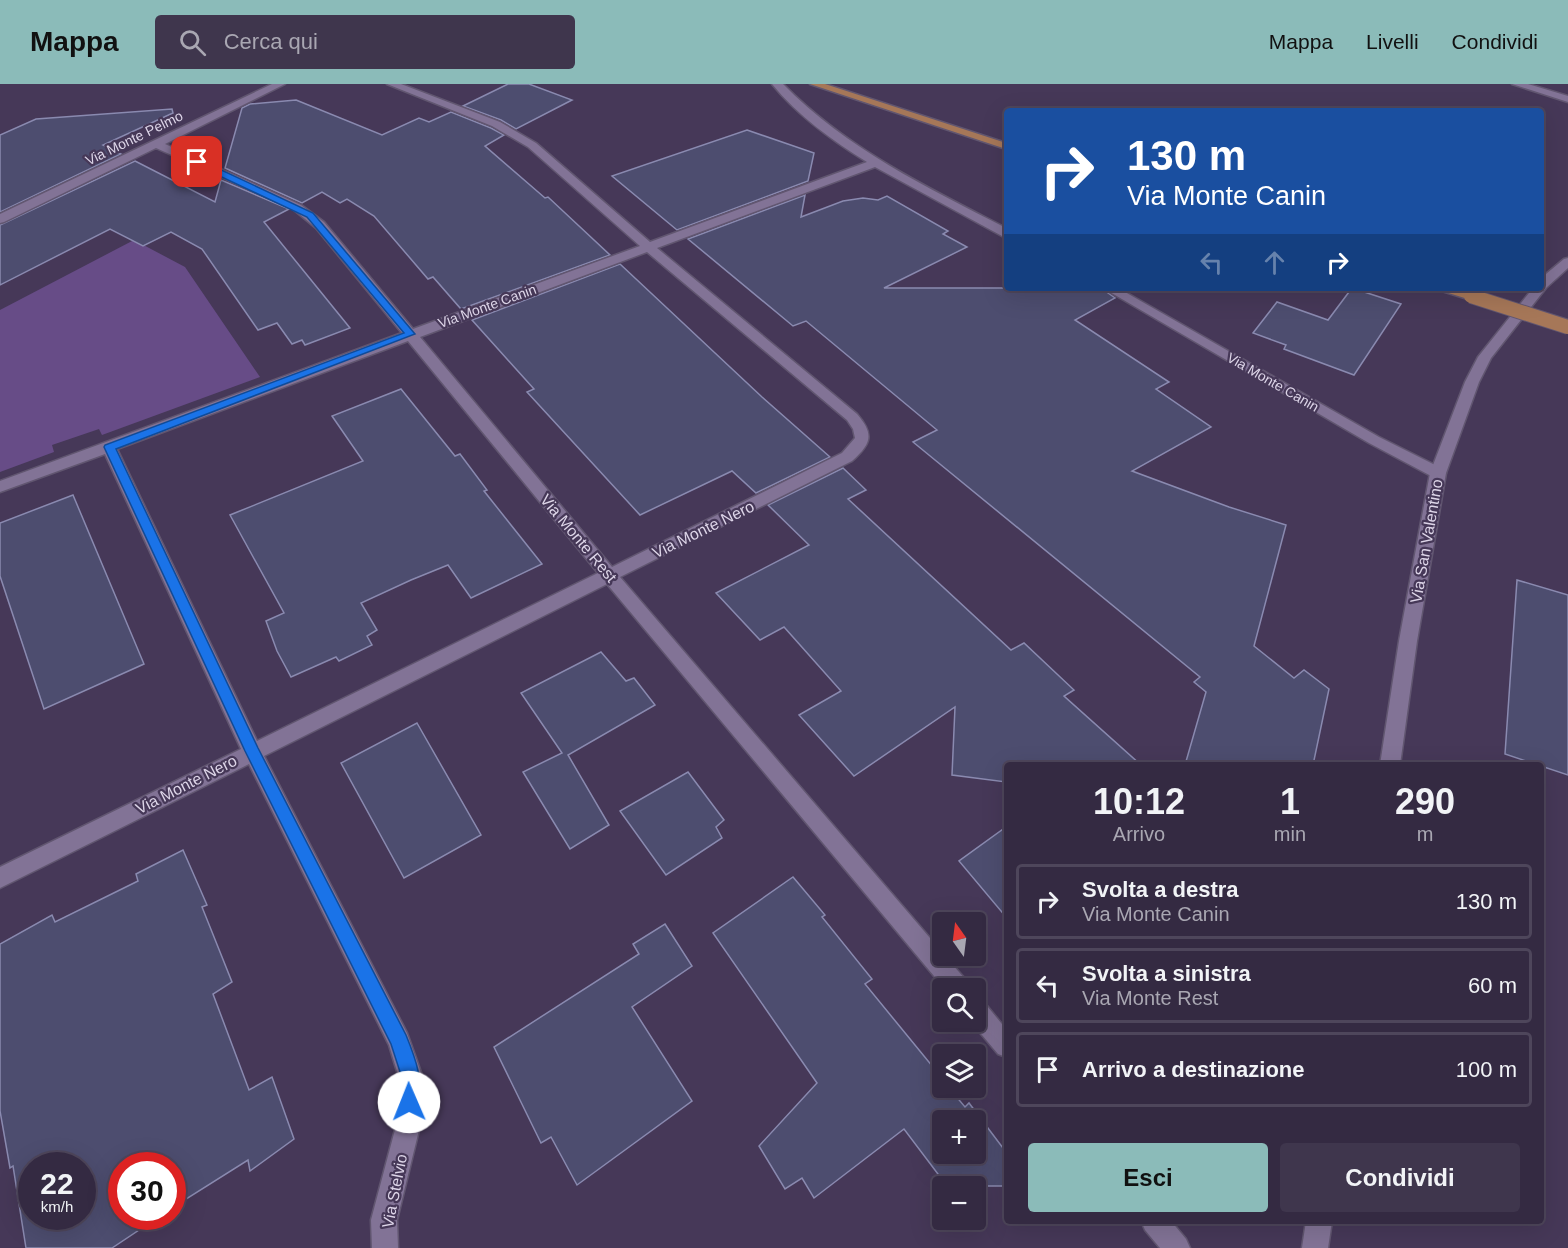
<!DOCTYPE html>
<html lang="it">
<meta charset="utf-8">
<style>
:root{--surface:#342a42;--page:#3f364d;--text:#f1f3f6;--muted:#a9a7b2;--line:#4e465b;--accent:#8bbbb9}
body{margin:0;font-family:Arial,sans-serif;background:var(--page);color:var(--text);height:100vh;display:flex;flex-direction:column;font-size:22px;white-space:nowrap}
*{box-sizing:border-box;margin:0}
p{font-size:20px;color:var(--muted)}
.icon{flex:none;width:33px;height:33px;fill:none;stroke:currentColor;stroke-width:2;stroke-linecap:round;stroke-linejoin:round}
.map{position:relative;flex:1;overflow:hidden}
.panel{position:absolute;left:1004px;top:678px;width:540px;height:462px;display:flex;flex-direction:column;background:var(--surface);border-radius:6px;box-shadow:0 6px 24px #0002,0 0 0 2px var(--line)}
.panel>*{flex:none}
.banner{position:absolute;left:1004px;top:24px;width:540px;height:183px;border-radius:6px;box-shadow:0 6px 24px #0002,0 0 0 2px var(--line);background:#1a4fa0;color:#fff;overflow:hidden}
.needle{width:39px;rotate:346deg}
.controls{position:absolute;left:932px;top:828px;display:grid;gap:12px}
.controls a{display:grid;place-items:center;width:54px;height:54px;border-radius:6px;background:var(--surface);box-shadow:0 6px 24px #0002,0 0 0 2px var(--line);font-size:30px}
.speed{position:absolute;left:18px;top:1068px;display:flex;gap:12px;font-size:30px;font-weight:700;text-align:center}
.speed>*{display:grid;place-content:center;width:78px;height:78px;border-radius:50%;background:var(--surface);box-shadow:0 6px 24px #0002,0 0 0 2px var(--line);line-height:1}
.speed small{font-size:15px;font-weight:400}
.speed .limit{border:9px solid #d22;background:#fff;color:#111}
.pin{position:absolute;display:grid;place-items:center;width:51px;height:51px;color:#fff;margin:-26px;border-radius:12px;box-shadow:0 3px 9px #0006}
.me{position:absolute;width:66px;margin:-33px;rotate:359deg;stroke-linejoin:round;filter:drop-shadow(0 0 4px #0008)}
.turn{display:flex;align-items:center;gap:21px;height:126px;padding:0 24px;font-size:27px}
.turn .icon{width:78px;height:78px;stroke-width:2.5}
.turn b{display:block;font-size:42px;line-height:51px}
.lanes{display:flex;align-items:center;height:57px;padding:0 24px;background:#0003;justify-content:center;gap:30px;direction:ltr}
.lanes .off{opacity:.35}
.eta{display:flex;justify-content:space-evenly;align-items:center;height:102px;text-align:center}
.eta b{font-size:36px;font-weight:600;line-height:42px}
.action{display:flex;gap:12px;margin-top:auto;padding:12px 24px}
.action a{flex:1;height:69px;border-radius:6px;background:var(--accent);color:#111;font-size:24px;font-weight:600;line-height:69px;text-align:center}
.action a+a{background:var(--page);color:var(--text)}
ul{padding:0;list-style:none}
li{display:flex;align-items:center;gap:18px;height:75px;margin:0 12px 9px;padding:0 12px;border:3px solid var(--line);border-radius:6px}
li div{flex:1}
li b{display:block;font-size:22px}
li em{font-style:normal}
header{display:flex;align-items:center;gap:36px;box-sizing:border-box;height:84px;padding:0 30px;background:var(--accent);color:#111}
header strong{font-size:28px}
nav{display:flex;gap:33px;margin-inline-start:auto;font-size:21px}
.search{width:420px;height:54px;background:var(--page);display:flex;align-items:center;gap:15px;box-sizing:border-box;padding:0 21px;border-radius:6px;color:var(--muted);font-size:22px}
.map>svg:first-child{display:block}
.green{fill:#674c87}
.building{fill:#4d4d6f;stroke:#8a8ab0;stroke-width:1.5;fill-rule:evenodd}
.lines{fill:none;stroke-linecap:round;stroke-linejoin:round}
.street-casing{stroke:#615670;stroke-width:3}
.secondary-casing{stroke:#615670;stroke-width:3}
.primary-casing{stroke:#615670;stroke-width:3}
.street{fill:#827396;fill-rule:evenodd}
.secondary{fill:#827396;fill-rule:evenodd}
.primary{fill:#a67758;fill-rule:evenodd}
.primary-bridge-casing{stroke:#615670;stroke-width:16;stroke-linecap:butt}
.primary-bridge{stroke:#a67758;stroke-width:14}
.route{fill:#1a73e8;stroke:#114b97;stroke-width:1.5}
.labels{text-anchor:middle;stroke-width:4.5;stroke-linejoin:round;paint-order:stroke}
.far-street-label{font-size:14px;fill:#ddd5e8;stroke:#463858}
.street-label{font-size:16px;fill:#ddd5e8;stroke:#463858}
</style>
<header>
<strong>Mappa</strong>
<div class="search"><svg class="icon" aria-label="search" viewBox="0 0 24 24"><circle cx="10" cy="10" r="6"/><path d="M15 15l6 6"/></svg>Cerca qui</div>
<nav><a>Mappa</a><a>Livelli</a><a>Condividi</a></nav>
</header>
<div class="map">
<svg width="1568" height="1164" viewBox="0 0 1568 1164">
<rect width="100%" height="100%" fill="#463858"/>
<polygon class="green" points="134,156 185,183 260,293 102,351 99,345 52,361 54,368 0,388 0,226"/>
<g class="building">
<polygon points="508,0 529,0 572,16 516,45 501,36 463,22"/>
<polygon points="296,16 382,51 419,34 429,38 451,28 491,44 504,51 485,62 545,114 548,113 610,171 461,225 433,193 428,195 374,132 347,115 340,119 322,108 302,119 225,84 242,24 250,20"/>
<polygon points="172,25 173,29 103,61 121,70 0,128 0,51 36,35"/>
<polygon points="747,46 814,69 808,97 677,146 612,92"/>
<polygon points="135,77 215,118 221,96 289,125 264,138 350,244 305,261 302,256 292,260 277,239 258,246 202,165 171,148 143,162 110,145 0,201 0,141"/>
<polygon points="805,111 801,133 843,117 863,114 878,116 887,112 948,147 943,150 967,163 884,204 1101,204 1115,214 1075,236 1169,298 1156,305 1211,343 1132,387 1229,423 1286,441 1254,562 1294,594 1304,586 1329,605 1313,681 1185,681 1206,608 1194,598 1200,593 913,358 937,346 806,237 793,242 688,155"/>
<polygon points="620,180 762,313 830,373 756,409 732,387 640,431 527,308 534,305 472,236"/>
<polygon points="1352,204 1401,220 1354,291 1284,265 1286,261 1253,249 1277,218 1328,236"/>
<polygon points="401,305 455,372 460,370 487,406 484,407 542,480 471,514 448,481 411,496 361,519 377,546 367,552 372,561 339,577 336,573 291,593 277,567 266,537 284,529 230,431 363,377 332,332"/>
<polygon points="843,384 866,406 848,415 1011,566 1024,559 1074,606 1064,612 1141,681 1006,681 1006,698 952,691 955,623 854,692 799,631 841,607 784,543 760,556 716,509 809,461 768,421"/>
<polygon points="73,411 144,580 44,625 0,492 0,439"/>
<polygon points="1517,496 1568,511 1568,691 1505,670"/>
<polygon points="601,568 626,597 634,594 655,621 568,671 609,741 570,765 523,688 562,669 521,609"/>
<polygon points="417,639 481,751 404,794 341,679"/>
<polygon points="688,688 724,736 716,743 722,754 666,791 620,727"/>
<polygon points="1006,743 1006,833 959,777"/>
<path d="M 183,766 L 207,821 L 202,823 L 232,898 L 213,910 L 249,1006 L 272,993 L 294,1055 L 250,1087 L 248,1076 L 172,1124 L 172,1082 L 122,1082 L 122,1132 L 160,1132 L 112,1164 L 26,1164 L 13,1082 L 10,1084 L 0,1027 L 0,860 L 52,831 L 55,838 L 138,797 L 136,790 ZM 32,1082 L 82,1082 L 82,1132 L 32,1132 Z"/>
<path d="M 793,793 L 825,831 L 822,833 L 872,895 L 865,900 L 942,994 L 942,1004 L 949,1004 L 965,1023 L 969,1019 L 1006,1068 L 1006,1102 L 947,1102 L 904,1045 L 814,1114 L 802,1094 L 785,1105 L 759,1062 L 817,999 L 713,849 ZM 942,1036 L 975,1036 L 975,1070 L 942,1070 Z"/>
<polygon points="665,840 692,882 632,923 692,1017 577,1101 551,1053 541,1059 494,963 639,870 633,860"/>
</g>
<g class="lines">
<defs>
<g id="street">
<path d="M 272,0 L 285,0 L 165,60 L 301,121 L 324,138 L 413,245 L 640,162 L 528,63 L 492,42 L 387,0 L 401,0 L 500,38 L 536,59 L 650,158 L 867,78 C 833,57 798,32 772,0 L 783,0 C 847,65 926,103 1006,144 L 1006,152 L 1002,152 L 875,83 L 657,164 L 857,330 C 874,350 872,359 852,377 L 620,493 L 942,868 L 942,872 L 945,872 L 966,896 L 969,904 L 944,904 L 607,500 L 264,672 L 407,949 L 423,994 L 420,1042 L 397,1136 L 398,1164 L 372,1164 L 371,1136 L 396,1042 L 399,994 L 389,961 L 249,680 L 0,804 L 0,783 L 241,665 L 105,370 L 0,408 L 0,397 L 402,249 L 316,144 L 293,125 L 156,64 L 4,138 L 0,139 L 0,130 ZM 647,168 L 847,336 L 853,345 L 855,354 L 842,369 L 612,483 L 420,253 ZM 408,257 L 598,489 L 257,657 L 117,365 Z"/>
<polygon points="1512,0 1528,0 1568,12 1568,18"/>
<polygon points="1103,204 1118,204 1379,353 1443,385 1446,389 1438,394 1433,393 1369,359"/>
<polygon points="975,914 983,917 1006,945 1006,973 998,970 971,938 975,938"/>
<polygon points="1141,1137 1171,1137 1186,1155 1190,1164 1160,1164 1145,1146"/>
</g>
<g id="secondary">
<polygon points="1568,174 1568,184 1546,204 1491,274 1479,298 1446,389 1417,557 1400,681 1380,681 1399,557 1430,389 1465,298 1478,273 1533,204 1540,204 1540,195 1564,175"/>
<polygon points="1306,1137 1332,1137 1328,1164 1302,1164"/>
</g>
<g id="primary">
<polygon points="810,0 825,0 1006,59 1006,65"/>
<polygon points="1441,204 1460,204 1477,212 1471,216 1442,207"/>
</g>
</defs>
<use href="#street" class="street-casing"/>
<use href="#secondary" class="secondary-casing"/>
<use href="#primary" class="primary-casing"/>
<use href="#street" class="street"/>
<use href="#secondary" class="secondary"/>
<use href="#primary" class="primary"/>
<defs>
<polyline id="primary-bridge" points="1471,212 1568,243"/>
</defs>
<use href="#primary-bridge" class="primary-bridge-casing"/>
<use href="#primary-bridge" class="primary-bridge"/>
</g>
<path class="route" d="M 194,76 L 200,76 L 313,129 L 415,250 L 116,365 L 258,664 L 406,951 C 415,973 426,1001 416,1025 L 409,1027 L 403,1025 L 400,1018 L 402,994 L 391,960 L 245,667 L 104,363 L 105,361 L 404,249 L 307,133 L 194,80 Z"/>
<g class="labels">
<g class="far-street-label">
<text transform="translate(134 54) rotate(-26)" y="5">Via Monte Pelmo</text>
<text transform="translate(487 222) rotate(-20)" y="5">Via Monte Canin</text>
<text transform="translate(1273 298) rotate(30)" y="5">Via Monte Canin</text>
</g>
<g class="street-label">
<text transform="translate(703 445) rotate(-26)" y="6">Via Monte Nero</text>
<text transform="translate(579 454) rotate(50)" y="6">Via Monte Rest</text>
<text transform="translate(1426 457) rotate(-80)" y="6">Via San Valentino</text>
<text transform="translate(186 700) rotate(-27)" y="6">Via Monte Nero</text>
<text transform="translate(394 1107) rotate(-79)" y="6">Via Stelvio</text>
</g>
</g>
</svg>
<div class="controls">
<a><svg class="needle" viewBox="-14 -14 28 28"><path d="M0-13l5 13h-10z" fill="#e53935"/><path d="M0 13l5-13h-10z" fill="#a9a7b2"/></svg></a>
<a><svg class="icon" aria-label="search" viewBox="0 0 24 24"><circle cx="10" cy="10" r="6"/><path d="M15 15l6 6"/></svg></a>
<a><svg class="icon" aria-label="layers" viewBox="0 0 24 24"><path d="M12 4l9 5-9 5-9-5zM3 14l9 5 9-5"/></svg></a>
<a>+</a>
<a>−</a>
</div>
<div class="speed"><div>22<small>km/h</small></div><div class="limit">30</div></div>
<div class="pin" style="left:197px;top:78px;background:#d93025"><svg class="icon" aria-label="arrive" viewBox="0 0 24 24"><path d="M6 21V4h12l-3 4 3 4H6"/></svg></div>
<svg class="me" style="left:409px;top:1018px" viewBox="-20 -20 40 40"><circle r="19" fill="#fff"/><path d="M0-13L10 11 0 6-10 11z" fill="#1a73e8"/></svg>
<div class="banner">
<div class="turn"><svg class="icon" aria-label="right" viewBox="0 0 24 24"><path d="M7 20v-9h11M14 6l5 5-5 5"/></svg><div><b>130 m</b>Via Monte Canin</div></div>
<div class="lanes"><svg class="icon off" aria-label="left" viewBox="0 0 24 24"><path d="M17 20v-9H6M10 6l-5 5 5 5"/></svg><svg class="icon off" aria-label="ahead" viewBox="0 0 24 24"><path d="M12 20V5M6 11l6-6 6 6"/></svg><svg class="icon" aria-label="right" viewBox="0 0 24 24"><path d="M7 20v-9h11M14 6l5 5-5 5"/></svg></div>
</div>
<section class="panel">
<div class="eta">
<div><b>10:12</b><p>Arrivo</p></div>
<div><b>1</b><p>min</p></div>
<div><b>290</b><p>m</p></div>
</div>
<ul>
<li><svg class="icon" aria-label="right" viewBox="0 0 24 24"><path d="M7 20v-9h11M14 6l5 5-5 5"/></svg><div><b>Svolta a destra</b><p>Via Monte Canin</p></div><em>130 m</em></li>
<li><svg class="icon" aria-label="left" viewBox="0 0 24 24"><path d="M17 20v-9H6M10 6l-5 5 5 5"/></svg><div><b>Svolta a sinistra</b><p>Via Monte Rest</p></div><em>60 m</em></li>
<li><svg class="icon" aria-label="arrive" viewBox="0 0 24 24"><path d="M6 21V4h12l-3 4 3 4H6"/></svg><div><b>Arrivo a destinazione</b></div><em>100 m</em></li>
</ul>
<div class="action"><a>Esci</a><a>Condividi</a></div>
</section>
</div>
